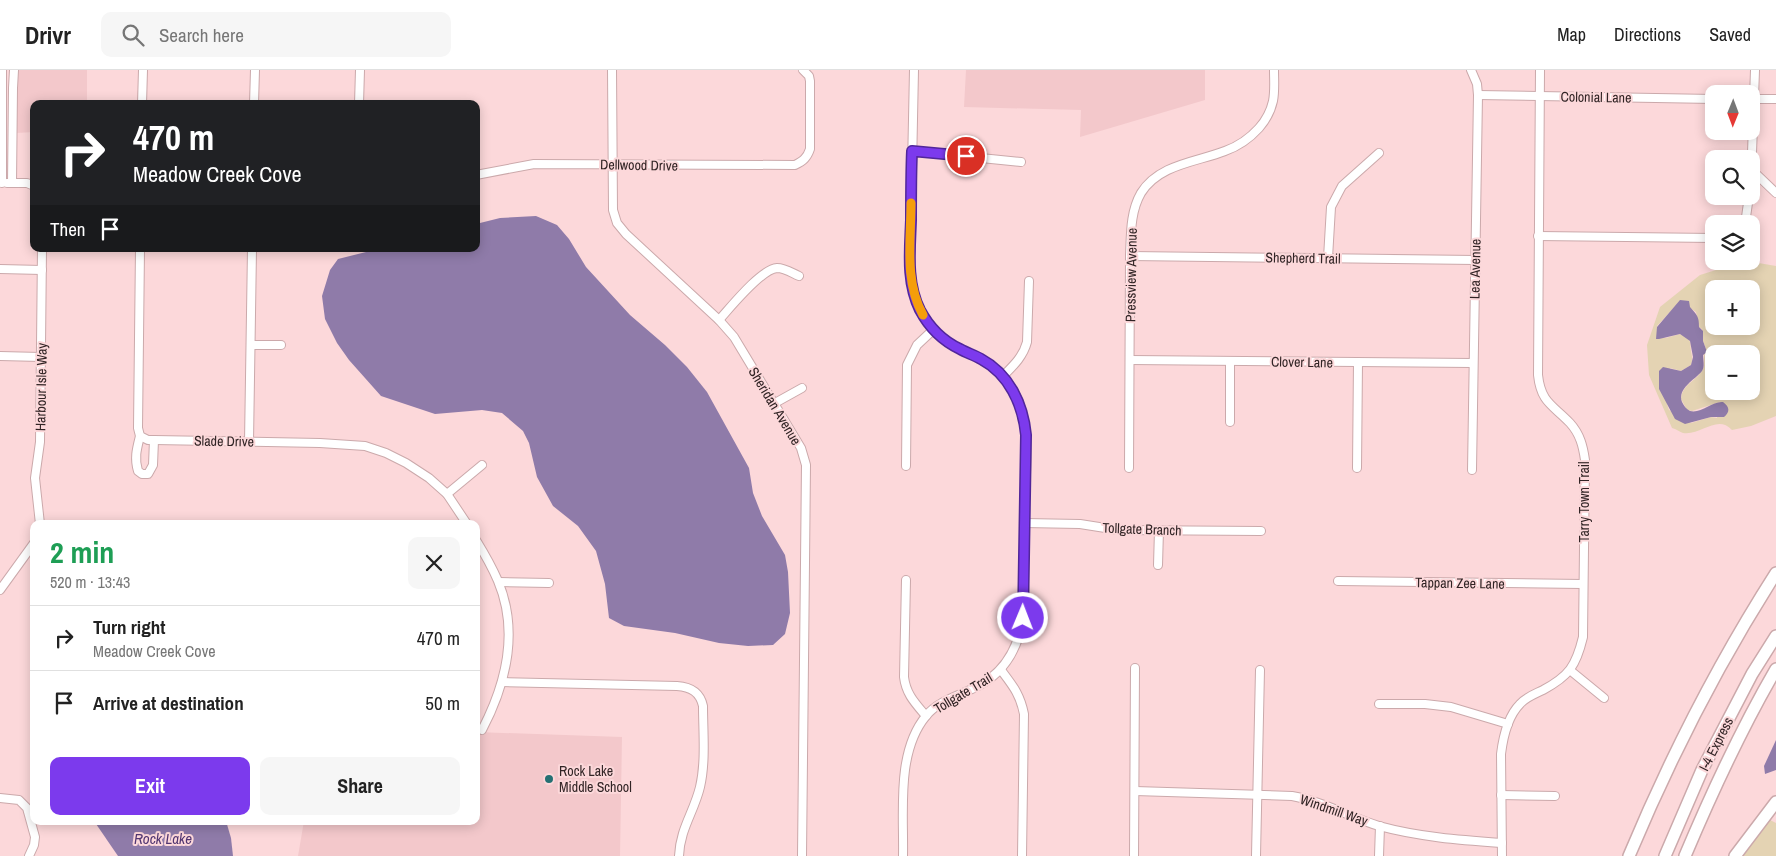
<!DOCTYPE html>
<meta charset="utf-8">
<style>
:root{--surface:#fff;--page:#f6f6f6;--text:#222;--muted:#767676;--line:#e0e0e0;--accent:#7c3aed}
body{margin:0;font-family:"Archivo Narrow",sans-serif;background:var(--page);color:var(--text);height:100vh;display:flex;flex-direction:column;font-size:19px;white-space:nowrap}
*{box-sizing:border-box;margin:0}
p{font-size:16px;color:var(--muted)}
.icon{flex:none;width:28px;height:28px;fill:none;stroke:currentColor;stroke-width:2;stroke-linecap:round;stroke-linejoin:round}
.map{position:relative;flex:1;overflow:hidden}
.details{position:absolute;left:30px;top:450px;width:450px;height:305px;display:flex;flex-direction:column;background:var(--surface);border-radius:10px;box-shadow:0 2px 12px #0003}
.details>*{flex:none}
.top-card{position:absolute;left:30px;top:30px;width:450px;height:152px;border-radius:10px;box-shadow:0 2px 12px #0003;background:#202124;color:#fff;overflow:hidden}
.needle{width:32px;rotate:181deg}
.controls{position:absolute;left:1705px;top:15px;display:grid;gap:10px}
.controls a{display:grid;place-items:center;width:55px;height:55px;border-radius:10px;background:var(--surface);box-shadow:0 2px 12px #0003;font-size:25px}
.pin{position:absolute;display:grid;place-items:center;width:42px;height:42px;color:#fff;margin:-21px;border:2px solid #fff;border-radius:50%;box-shadow:0 1px 5px #0007}
.me{position:absolute;width:55px;margin:-28px;rotate:1deg;stroke-linejoin:round;filter:drop-shadow(0 0 4px #0008)}
.turn{display:flex;align-items:center;gap:18px;height:105px;padding:0 20px;font-size:22px}
.turn .icon{width:65px;height:65px;stroke-width:2.5}
.turn b{display:block;font-size:35px;line-height:42px}
.then{display:flex;align-items:center;height:48px;padding:0 20px;background:#0003;gap:10px;font-size:19px}
.round{display:grid;place-items:center;flex:none;width:52px;height:52px;border-radius:10px;background:var(--page)}
.head{display:flex;align-items:center;justify-content:space-between;height:85px;padding:0 20px}
h1{font-size:30px;font-weight:800;line-height:38px;color:#1e9e55}
.action{display:flex;gap:10px;margin-top:auto;padding:10px 20px}
.action a{flex:1;height:58px;border-radius:10px;background:var(--accent);color:#fff;font-size:20px;font-weight:800;line-height:58px;text-align:center}
.action a+a{background:var(--page);color:var(--text)}
ul{padding:0;list-style:none}
li{display:flex;align-items:center;gap:15px;height:65px;padding:0 20px;border-top:1px solid var(--line)}
li div{flex:1}
li b{display:block;font-size:19px}
li em{font-style:normal}
header{display:flex;align-items:center;gap:30px;box-sizing:border-box;height:70px;padding:0 25px;background:var(--surface);border-bottom:1px solid var(--line)}
header strong{font-size:24px}
nav{display:flex;gap:28px;margin-inline-start:auto;font-size:18px}
.search{width:350px;height:45px;background:var(--page);display:flex;align-items:center;gap:12px;box-sizing:border-box;padding:0 18px;border-radius:10px;color:var(--muted);font-size:19px}
.map>svg:first-child{display:block}
.built{fill:#f3c8cb}
.green{fill:#e4d3b3;fill-rule:evenodd}
.water{fill:#8f7ba9}
.lines{fill:none;stroke-linecap:round;stroke-linejoin:round}
.minor-casing{stroke:#cba9ab;stroke-width:10}
.highway-casing{stroke:#cba9ab;stroke-width:14}
.minor{stroke:#fff;stroke-width:8}
.highway{stroke:#fff;stroke-width:11}
.route-casing{stroke:#51269a;stroke-width:12}
.route{stroke:#7c3aed;stroke-width:9}
.slow{stroke:#f59e0b;stroke-width:9}
.poi-dot{fill:#257073;stroke:#fcd8da;stroke-width:2}
.labels{text-anchor:middle;stroke-width:4;stroke-linejoin:round;paint-order:stroke}
.street-label{font-size:14px;fill:#312425;stroke:#fcd8da}
.poi-label{font-size:14px;fill:#312425;stroke:#fcd8da;text-anchor:start}
.water-label{font-size:15px;font-style:italic;fill:#513571;stroke:#fcd8da}
</style>
<header>
<strong>Drivr</strong>
<div class="search"><svg class="icon" aria-label="search" viewBox="0 0 24 24"><circle cx="10" cy="10" r="6"/><path d="M15 15l6 6"/></svg>Search here</div>
<nav><a>Map</a><a>Directions</a><a>Saved</a></nav>
</header>
<div class="map">
<svg width="1776" height="786" viewBox="0 0 1776 786">
<rect width="100%" height="100%" fill="#fcd8da"/>
<g class="built">
<polygon points="18,0 87,0 87,34 34,34 34,62 16,63"/>
<polygon points="966,0 1205,0 1205,30 1080,67 1081,40 964,37"/>
<polygon points="476,662 622,667 620,786 298,786 304,751 476,751"/>
</g>
<g class="green">
<path d="M 1747,191 L 1776,196 L 1776,346 L 1751,356 L 1732,360 C 1717,344 1701,366 1683,363 C 1680,362 1676,359 1672,358 L 1649,305 L 1647,275 L 1660,237 L 1700,205 L 1738,193 ZM 1714,219 L 1751,219 L 1751,256 L 1714,256 ZM 1680,231 L 1696,242 L 1699,257 L 1702,259 L 1703,271 L 1706,279 C 1702,288 1706,294 1703,299 C 1698,310 1682,314 1681,329 L 1687,340 L 1692,341 L 1720,332 L 1717,348 L 1711,347 L 1691,353 L 1669,340 L 1667,334 L 1670,298 L 1681,301 L 1691,295 C 1693,288 1692,287 1691,281 C 1690,270 1692,270 1680,264 L 1666,268 L 1657,266 L 1657,256 ZM 1714,284 L 1751,284 L 1751,321 L 1714,321 Z"/>
<polygon points="1768,749 1776,753 1776,786 1740,786"/>
</g>
<g class="water">
<polygon points="536,146 557,155 569,169 586,197 630,245 665,275 687,297 707,322 749,398 753,423 762,446 785,485 788,502 790,543 785,564 773,575 748,576 719,573 675,563 624,556 609,548 605,514 596,481 578,456 553,436 537,407 529,373 523,361 502,343 482,340 435,344 381,326 349,290 337,273 325,249 322,226 330,200 338,189 378,179 476,179 476,154 500,148"/>
<path d="M 1680,230 L 1689,231 L 1690,237 C 1697,245 1699,246 1699,257 L 1703,261 L 1703,271 L 1707,282 L 1703,285 C 1703,290 1705,297 1702,301 C 1695,310 1677,318 1682,332 C 1684,336 1686,339 1690,341 C 1701,344 1712,331 1723,332 C 1730,337 1730,342 1724,347 L 1711,347 L 1685,354 L 1675,349 L 1659,319 L 1659,301 L 1663,297 L 1681,301 L 1691,295 L 1693,287 L 1690,271 L 1680,264 L 1659,269 L 1656,269 L 1657,257 Z"/>
<polygon points="164,451 253,452 263,454 153,454"/>
<polygon points="1776,670 1776,700 1765,704 1764,696"/>
<polygon points="94,751 226,751 231,768 233,786 118,786"/>
</g>
<g class="lines">
<defs>
<g id="minor">
<polyline points="612,0 613,140 617,153 626,164 719,250 734,267 801,378 806,395 802,786"/>
<polyline points="1471,0 1477,14 1478,25 1472,400"/>
<polyline points="1478,25 1714,29"/>
<polyline points="1751,29 1776,29"/>
<polyline points="142,34 143,0"/>
<polyline points="254,34 255,0"/>
<polyline points="359,34 360,0"/>
<polyline points="912,81 1021,92"/>
<polyline points="1753,101 1776,123"/>
<path d="M 476,105 L 534,94 L 795,95 C 803,91 807,88 810,79 L 810,11 L 809,6 L 803,0"/>
<polyline points="1751,110 1755,0"/>
<polyline points="2,113 2,0"/>
<polyline points="7,113 27,113 34,116"/>
<polyline points="12,113 13,18 14,0"/>
<polyline points="1745,154 1749,126"/>
<polyline points="1538,166 1714,168"/>
<polyline points="140,179 138,358 140,366 148,370 154,370 320,373 365,376 386,383 406,393 429,408 447,424 467,454"/>
<polyline points="1130,186 1476,190"/>
<polyline points="1328,188 1331,137 1342,116 1379,83"/>
<polyline points="0,199 42,200"/>
<path d="M 719,250 C 730,238 761,199 777,198 C 785,198 792,203 799,206"/>
<polyline points="251,275 281,275"/>
<polyline points="0,286 41,287"/>
<polyline points="1130,290 1473,293"/>
<path d="M 1003,306 C 1013,296 1023,287 1027,272 L 1029,211"/>
<polyline points="775,333 802,318"/>
<polyline points="1230,352 1230,291"/>
<path d="M 140,366 C 137,378 134,388 138,401 L 142,404 L 148,404 L 153,395 L 154,370"/>
<polyline points="249,372 252,179"/>
<polyline points="906,396 907,295 917,275 933,260"/>
<path d="M 1129,398 L 1130,186 C 1131,165 1130,142 1141,123 C 1159,94 1197,92 1225,81 C 1239,76 1250,68 1259,58 C 1266,50 1271,40 1273,31 C 1275,21 1274,10 1274,0"/>
<polyline points="1357,398 1358,292"/>
<polyline points="447,424 482,395"/>
<polyline points="1024,453 1080,454 1118,460 1261,461"/>
<polyline points="40,454 35,408 40,372 42,179"/>
<path d="M 476,470 C 484,483 492,497 498,511 C 519,561 506,614 482,660"/>
<polyline points="1158,495 1159,460"/>
<path d="M 906,510 L 904,607 C 906,624 915,633 926,646"/>
<polyline points="1338,511 1583,514"/>
<polyline points="499,512 549,513"/>
<polyline points="0,520 34,473"/>
<path d="M 1001,600 C 1013,616 1020,624 1024,644 L 1022,786"/>
<polyline points="1571,601 1604,628"/>
<path d="M 502,612 L 677,616 C 691,617 700,622 703,636 C 703,662 706,691 700,717 C 694,742 680,759 679,786"/>
<polyline points="1379,634 1425,634 1451,637 1508,654"/>
<path d="M 1135,721 L 1292,726 C 1322,731 1350,747 1379,756 C 1419,767 1461,770 1502,773"/>
<polyline points="1501,725 1555,726"/>
<polyline points="0,728 19,730 27,738 35,767 34,775 29,786"/>
<path d="M 903,786 C 904,742 896,682 926,646 C 937,632 957,626 972,619 C 1002,606 1018,580 1023,548 C 1023,510 1024,473 1025,435 C 1025,398 1033,353 1013,320 C 999,297 982,290 959,279 C 926,263 912,232 910,196 L 914,0"/>
<polyline points="1134,786 1135,598"/>
<polyline points="1256,786 1260,600"/>
<polyline points="1379,786 1380,756"/>
<path d="M 1502,786 L 1501,684 C 1503,668 1508,646 1520,634 C 1526,627 1535,624 1543,620 C 1569,606 1576,596 1583,567 L 1585,390 C 1583,376 1580,364 1570,353 C 1553,335 1541,333 1538,305 L 1540,0"/>
</g>
<g id="highway">
<path d="M 1629,786 C 1670,688 1719,592 1776,503"/>
<polyline points="1665,786 1702,700 1752,604 1776,566"/>
<path d="M 1685,786 C 1712,722 1741,659 1776,599"/>
<polyline points="1735,786 1776,732"/>
</g>
</defs>
<use href="#minor" class="minor-casing"/>
<use href="#highway" class="highway-casing"/>
<use href="#minor" class="minor"/>
<use href="#highway" class="highway"/>
</g>
<g class="lines">
<defs>
<path id="route" d="M 966,86 L 912,81 C 911,104 911,127 911,150 C 910,180 906,212 920,240 C 929,257 943,271 960,279 C 967,283 974,285 981,289 C 1009,304 1023,334 1026,365 L 1023,548"/>
</defs>
<use href="#route" class="route-casing"/>
<use href="#route" class="route"/>
<path class="slow" d="M 911,133 C 911,170 904,211 923,245"/>
</g>
<circle class="poi-dot" cx="549" cy="709" r="5"/>
<g class="labels">
<g class="street-label">
<text transform="translate(1596 27) rotate(1)" y="5">Colonial Lane</text>
<text transform="translate(639 95) rotate(1)" y="5">Dellwood Drive</text>
<text transform="translate(1303 188) rotate(1)" y="5">Shepherd Trail</text>
<text transform="translate(1475 199) rotate(-89)" y="5">Lea Avenue</text>
<text transform="translate(1131 205) rotate(-89)" y="5">Pressview Avenue</text>
<text transform="translate(1302 292) rotate(1)" y="5">Clover Lane</text>
<text transform="translate(41 317) rotate(-89)" y="5">Harbour Isle Way</text>
<text transform="translate(775 336) rotate(59)" y="5">Sheridan Avenue</text>
<text transform="translate(224 371) rotate(1)" y="5">Slade Drive</text>
<text transform="translate(1584 432) rotate(-90)" y="5">Tarry Town Trail</text>
<text transform="translate(1142 459) rotate(2)" y="5">Tollgate Branch</text>
<text transform="translate(1460 513) rotate(1)" y="5">Tappan Zee Lane</text>
<text transform="translate(963 623) rotate(-31)" y="5">Tollgate Trail</text>
<text transform="translate(1716 674) rotate(-63)" y="5">I-4 Express</text>
<text transform="translate(1334 740) rotate(19)" y="5">Windmill Way</text>
</g>
<g class="poi-label">
<text x="559" y="706">Rock Lake<tspan x="559" dy="16">Middle School</tspan></text>
</g>
<g class="water-label">
<text x="163" y="774">Rock Lake</text>
</g>
</g>
</svg>
<div class="controls">
<a><svg class="needle" viewBox="-14 -14 28 28"><path d="M0-13l5 13h-10z" fill="#e53935"/><path d="M0 13l5-13h-10z" fill="#767676"/></svg></a>
<a><svg class="icon" aria-label="search" viewBox="0 0 24 24"><circle cx="10" cy="10" r="6"/><path d="M15 15l6 6"/></svg></a>
<a><svg class="icon" aria-label="layers" viewBox="0 0 24 24"><path d="M12 4l9 5-9 5-9-5zM3 14l9 5 9-5"/></svg></a>
<a>+</a>
<a>−</a>
</div>
<div class="pin" style="left:966px;top:86px;background:#d93025"><svg class="icon" aria-label="arrive" viewBox="0 0 24 24"><path d="M6 21V4h12l-3 4 3 4H6"/></svg></div>
<svg class="me" style="left:1023px;top:548px" viewBox="-20 -20 40 40"><circle r="17" fill="#7c3aed" stroke="#fff" stroke-width="3"/><path d="M0-11L8 9 0 5-8 9z" fill="#fff"/></svg>
<div class="top-card">
<div class="turn"><svg class="icon" aria-label="right" viewBox="0 0 24 24"><path d="M7 20v-9h11M14 6l5 5-5 5"/></svg><div><b>470 m</b>Meadow Creek Cove</div></div>
<div class="then">Then<svg class="icon" aria-label="arrive" viewBox="0 0 24 24"><path d="M6 21V4h12l-3 4 3 4H6"/></svg></div>
</div>
<section class="details">
<div class="head"><div><h1>2 min</h1><p>520 m · 13:43</p></div><a class="round"><svg class="icon" aria-label="close" viewBox="0 0 24 24"><path d="M6 6l12 12M18 6L6 18"/></svg></a></div>
<ul>
<li><svg class="icon" aria-label="right" viewBox="0 0 24 24"><path d="M7 20v-9h11M14 6l5 5-5 5"/></svg><div><b>Turn right</b><p>Meadow Creek Cove</p></div><em>470 m</em></li>
<li><svg class="icon" aria-label="arrive" viewBox="0 0 24 24"><path d="M6 21V4h12l-3 4 3 4H6"/></svg><div><b>Arrive at destination</b></div><em>50 m</em></li>
</ul>
<div class="action"><a>Exit</a><a>Share</a></div>
</section>
</div>
